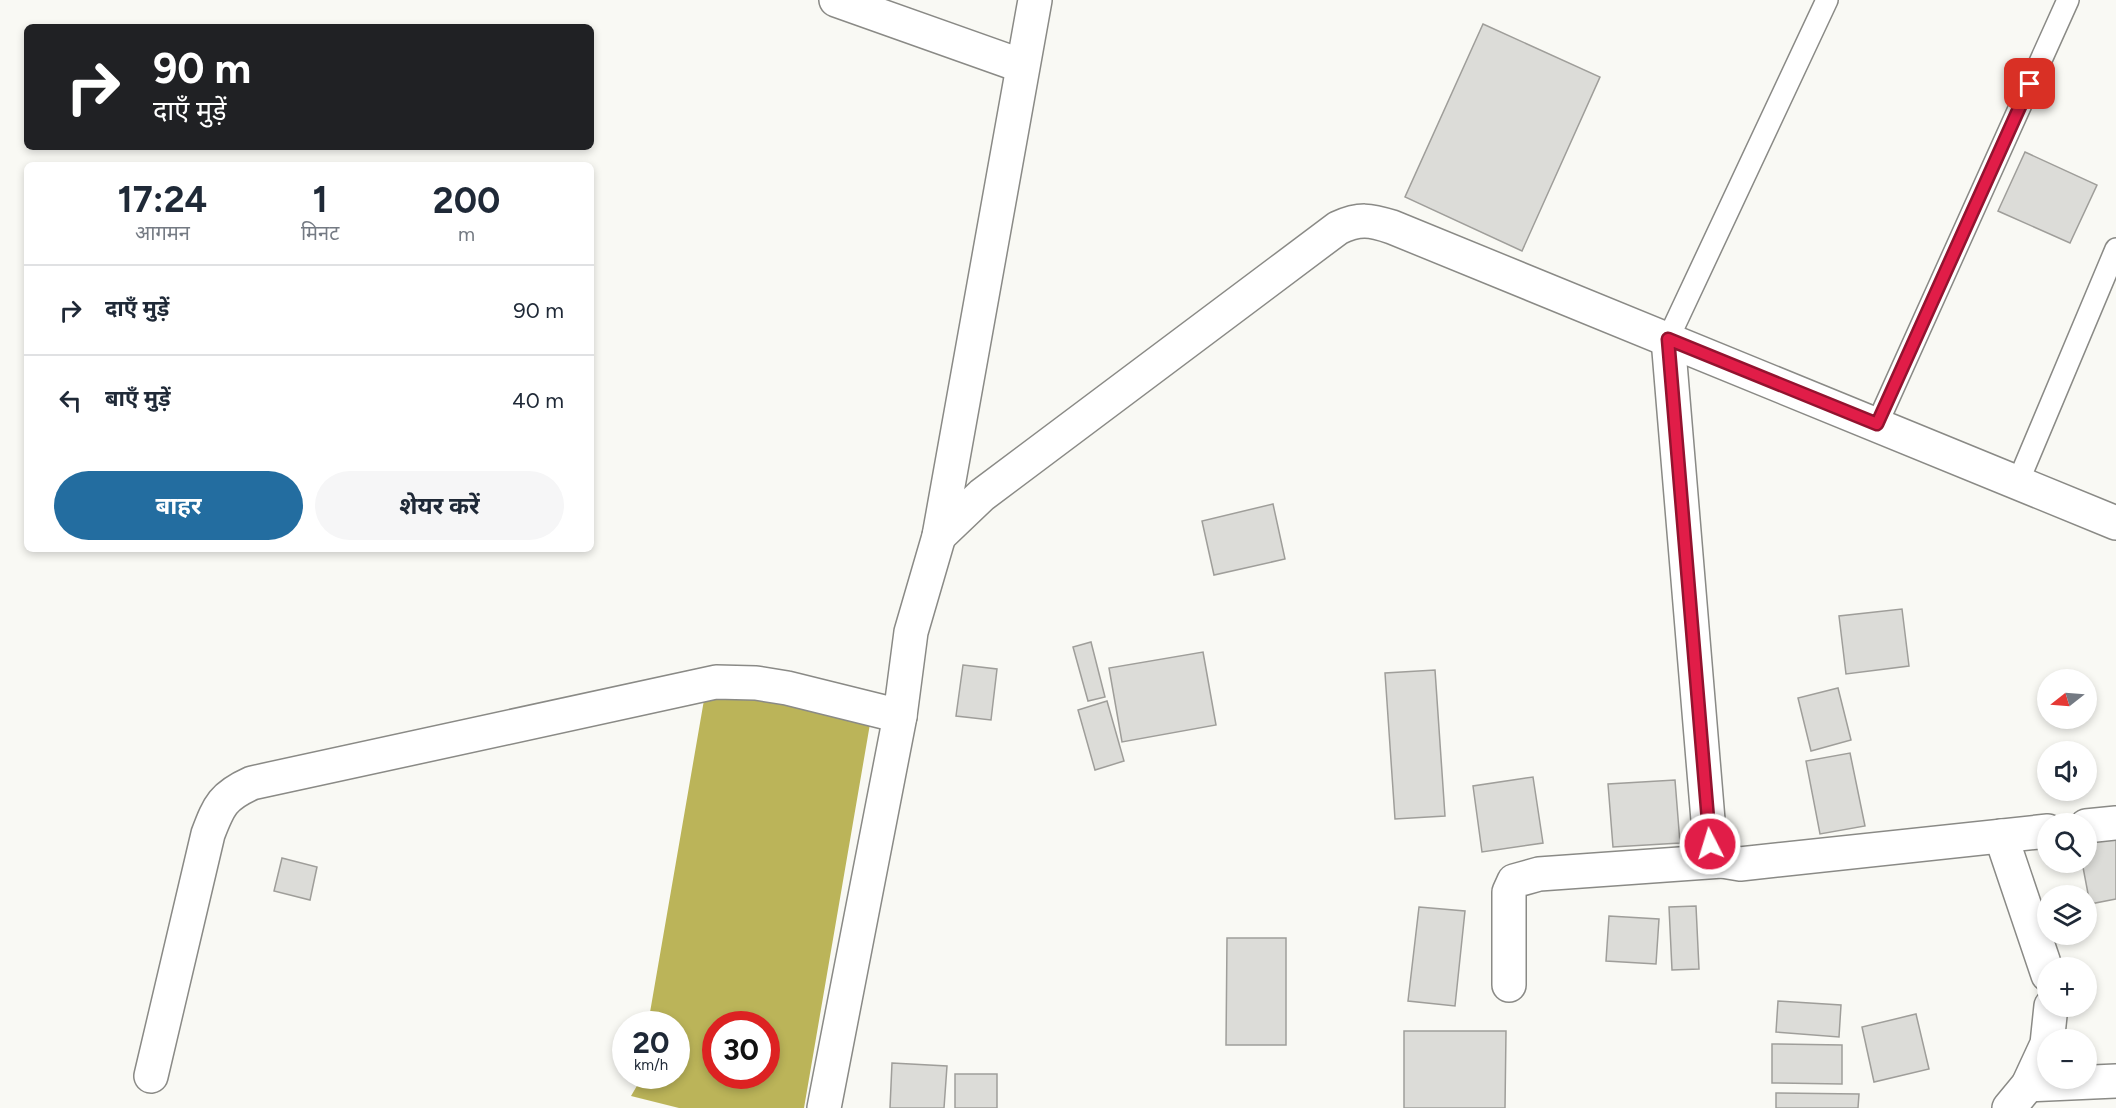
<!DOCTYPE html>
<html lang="hi">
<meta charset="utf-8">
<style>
:root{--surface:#fff;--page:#f6f6f7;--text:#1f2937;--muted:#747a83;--line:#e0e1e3;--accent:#236da0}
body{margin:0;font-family:Figtree,"Noto Sans Devanagari",sans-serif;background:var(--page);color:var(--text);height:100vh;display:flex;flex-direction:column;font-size:22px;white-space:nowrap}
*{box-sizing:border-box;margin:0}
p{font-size:20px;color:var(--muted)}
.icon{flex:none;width:33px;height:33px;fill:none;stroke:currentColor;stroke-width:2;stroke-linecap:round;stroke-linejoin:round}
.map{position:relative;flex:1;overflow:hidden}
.details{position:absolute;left:24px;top:162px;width:570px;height:390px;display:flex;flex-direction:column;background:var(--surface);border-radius:9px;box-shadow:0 3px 9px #0003}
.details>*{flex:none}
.top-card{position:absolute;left:24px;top:24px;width:570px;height:126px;border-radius:9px;box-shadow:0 3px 9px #0003;background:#202124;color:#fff;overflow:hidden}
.needle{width:39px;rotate:253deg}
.fabs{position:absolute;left:2037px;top:669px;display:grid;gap:12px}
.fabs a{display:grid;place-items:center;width:60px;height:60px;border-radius:50%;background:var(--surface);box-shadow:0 3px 9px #0003;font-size:30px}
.speed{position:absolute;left:612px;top:1011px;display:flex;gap:12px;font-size:30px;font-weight:700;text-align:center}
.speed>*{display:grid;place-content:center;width:78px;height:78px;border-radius:50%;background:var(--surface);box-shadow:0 3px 9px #0003;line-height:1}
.speed small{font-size:15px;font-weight:400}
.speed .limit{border:9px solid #d22;background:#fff;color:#111}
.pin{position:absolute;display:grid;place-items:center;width:51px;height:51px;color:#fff;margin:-26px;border-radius:12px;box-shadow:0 3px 9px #0006}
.me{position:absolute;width:66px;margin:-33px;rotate:355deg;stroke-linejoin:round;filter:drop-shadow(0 0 4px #0008)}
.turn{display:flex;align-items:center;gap:21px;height:126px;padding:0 30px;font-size:27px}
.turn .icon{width:78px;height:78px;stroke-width:2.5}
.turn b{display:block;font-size:42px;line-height:51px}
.eta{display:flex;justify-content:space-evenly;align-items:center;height:102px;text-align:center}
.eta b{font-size:36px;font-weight:700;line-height:42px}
.button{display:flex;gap:12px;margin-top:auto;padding:12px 30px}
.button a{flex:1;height:69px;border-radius:36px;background:var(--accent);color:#fff;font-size:24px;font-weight:700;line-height:69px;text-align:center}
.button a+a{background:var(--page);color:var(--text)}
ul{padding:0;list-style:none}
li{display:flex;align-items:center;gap:18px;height:90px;padding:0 30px;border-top:2px solid var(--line)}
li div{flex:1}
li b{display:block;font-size:22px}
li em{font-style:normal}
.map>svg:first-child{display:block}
.water{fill:#bbb459;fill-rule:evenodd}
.building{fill:#dcdcd8;stroke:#9f9e9a;stroke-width:1.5}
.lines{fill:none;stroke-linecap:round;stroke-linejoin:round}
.service-casing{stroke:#8a8a86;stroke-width:24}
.minor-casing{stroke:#8a8a86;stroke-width:36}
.service{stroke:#fff;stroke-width:21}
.minor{stroke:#fff;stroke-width:33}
.route-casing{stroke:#92132f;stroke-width:15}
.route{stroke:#e11d48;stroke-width:10}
</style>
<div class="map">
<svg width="2116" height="1108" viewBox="0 0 2116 1108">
<rect width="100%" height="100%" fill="#f9f9f4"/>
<path class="water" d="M 709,671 L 871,718 L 804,1108 L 679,1108 L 631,1096 L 638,1084 L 640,1076 L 676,1076 L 676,1024 L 648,1024 ZM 716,1024 L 766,1024 L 766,1076 L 716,1076 Z"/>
<g class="building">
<polygon points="1483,24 1600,77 1522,251 1405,197"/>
<polygon points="2025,152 2097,185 2070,243 1998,211"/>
<polygon points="1273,504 1285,559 1214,575 1202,521"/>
<polygon points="1902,609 1909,666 1846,674 1839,616"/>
<polygon points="1091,642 1105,697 1088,701 1073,647"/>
<polygon points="1203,652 1216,725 1122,742 1109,668"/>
<polygon points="963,665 997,669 991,720 956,716"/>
<polygon points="1435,670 1445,816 1395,819 1385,673"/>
<polygon points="1838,688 1851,740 1811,751 1798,698"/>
<polygon points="1107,701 1124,761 1095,770 1078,710"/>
<polygon points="1850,753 1865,826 1820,834 1806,761"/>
<polygon points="1533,777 1543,843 1482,852 1473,786"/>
<polygon points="1675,780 1680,843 1613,847 1608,784"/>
<polygon points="2116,835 2116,899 2090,904 2082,862 2086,862 2086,841"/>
<polygon points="282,858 317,867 310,900 274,891"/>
<polygon points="1696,906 1699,969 1672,970 1669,907"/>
<polygon points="1419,907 1465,911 1455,1006 1408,1001"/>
<polygon points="1609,916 1659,919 1656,964 1606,961"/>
<polygon points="1227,938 1286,938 1286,1045 1226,1045"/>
<polygon points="1778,1001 1841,1005 1839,1037 1776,1032"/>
<polygon points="1916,1014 1929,1069 1874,1082 1862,1027"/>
<polygon points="1404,1031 1506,1031 1505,1108 1404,1108"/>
<polygon points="1772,1044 1842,1045 1842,1084 1772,1083"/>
<polygon points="892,1063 947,1066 944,1108 890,1108"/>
<rect x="955" y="1074" width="42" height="34"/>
<polygon points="1776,1093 1859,1094 1858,1108 1776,1108"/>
</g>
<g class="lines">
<defs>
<g id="service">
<polyline points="1668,339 1827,0"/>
<polyline points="1877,424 2068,0"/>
<polyline points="2018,482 2116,249"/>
</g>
<g id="minor">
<polyline points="836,0 1022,66"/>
<polyline points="1668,339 1710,844 1722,861 1740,864 2048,831"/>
<path d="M 939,536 L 982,495 L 1338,228 C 1360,218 1370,220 1392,227 L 2116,523"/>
<polyline points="2086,826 2116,823"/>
<polyline points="2001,836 2048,975"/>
<polyline points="1509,985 1509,892 1514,881 1539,874 1722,861"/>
<path d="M 151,1076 L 208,834 C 219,805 223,796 252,783 L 716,682 L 756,683 L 787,688 L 900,716"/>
<polyline points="2028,1085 2116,1081"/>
<polyline points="824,1108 900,716 911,632 939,536 1035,0"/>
<polyline points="2009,1108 2028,1085 2047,1044 2051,1006"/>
</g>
</defs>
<use href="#service" class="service-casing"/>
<use href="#minor" class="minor-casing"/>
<use href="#service" class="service"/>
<use href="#minor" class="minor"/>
</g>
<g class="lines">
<defs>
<polyline id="route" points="1710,844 1668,339 1877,424 2030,84"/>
</defs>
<use href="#route" class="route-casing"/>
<use href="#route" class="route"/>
</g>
</svg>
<div class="fabs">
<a><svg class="needle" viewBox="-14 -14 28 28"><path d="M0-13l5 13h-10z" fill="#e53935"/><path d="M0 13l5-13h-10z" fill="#747a83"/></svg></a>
<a><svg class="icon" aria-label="sound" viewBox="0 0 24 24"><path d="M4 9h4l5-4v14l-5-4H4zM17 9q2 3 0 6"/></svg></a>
<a><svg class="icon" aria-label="search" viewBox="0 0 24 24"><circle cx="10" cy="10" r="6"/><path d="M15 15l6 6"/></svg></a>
<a><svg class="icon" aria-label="layers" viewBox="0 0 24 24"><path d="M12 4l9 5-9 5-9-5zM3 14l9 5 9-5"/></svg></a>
<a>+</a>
<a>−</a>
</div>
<div class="speed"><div>20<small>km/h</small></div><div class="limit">30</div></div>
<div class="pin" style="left:2030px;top:84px;background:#d93025"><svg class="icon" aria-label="arrive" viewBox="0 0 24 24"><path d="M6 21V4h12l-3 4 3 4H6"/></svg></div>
<svg class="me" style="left:1710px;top:844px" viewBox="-20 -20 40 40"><circle r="17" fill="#e11d48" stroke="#fff" stroke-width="3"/><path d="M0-11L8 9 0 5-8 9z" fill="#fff"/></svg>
<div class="top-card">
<div class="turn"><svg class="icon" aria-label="right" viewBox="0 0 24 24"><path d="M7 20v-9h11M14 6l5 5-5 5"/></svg><div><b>90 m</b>दाएँ मुड़ें</div></div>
</div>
<section class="details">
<div class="eta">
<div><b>17:24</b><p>आगमन</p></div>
<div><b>1</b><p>मिनट</p></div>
<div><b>200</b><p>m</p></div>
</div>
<ul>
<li><svg class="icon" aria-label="right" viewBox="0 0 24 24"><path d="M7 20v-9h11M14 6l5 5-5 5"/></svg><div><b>दाएँ मुड़ें</b></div><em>90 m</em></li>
<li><svg class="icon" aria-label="left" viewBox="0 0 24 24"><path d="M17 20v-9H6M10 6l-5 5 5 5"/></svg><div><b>बाएँ मुड़ें</b></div><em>40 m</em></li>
</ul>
<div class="button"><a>बाहर</a><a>शेयर करें</a></div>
</section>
</div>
